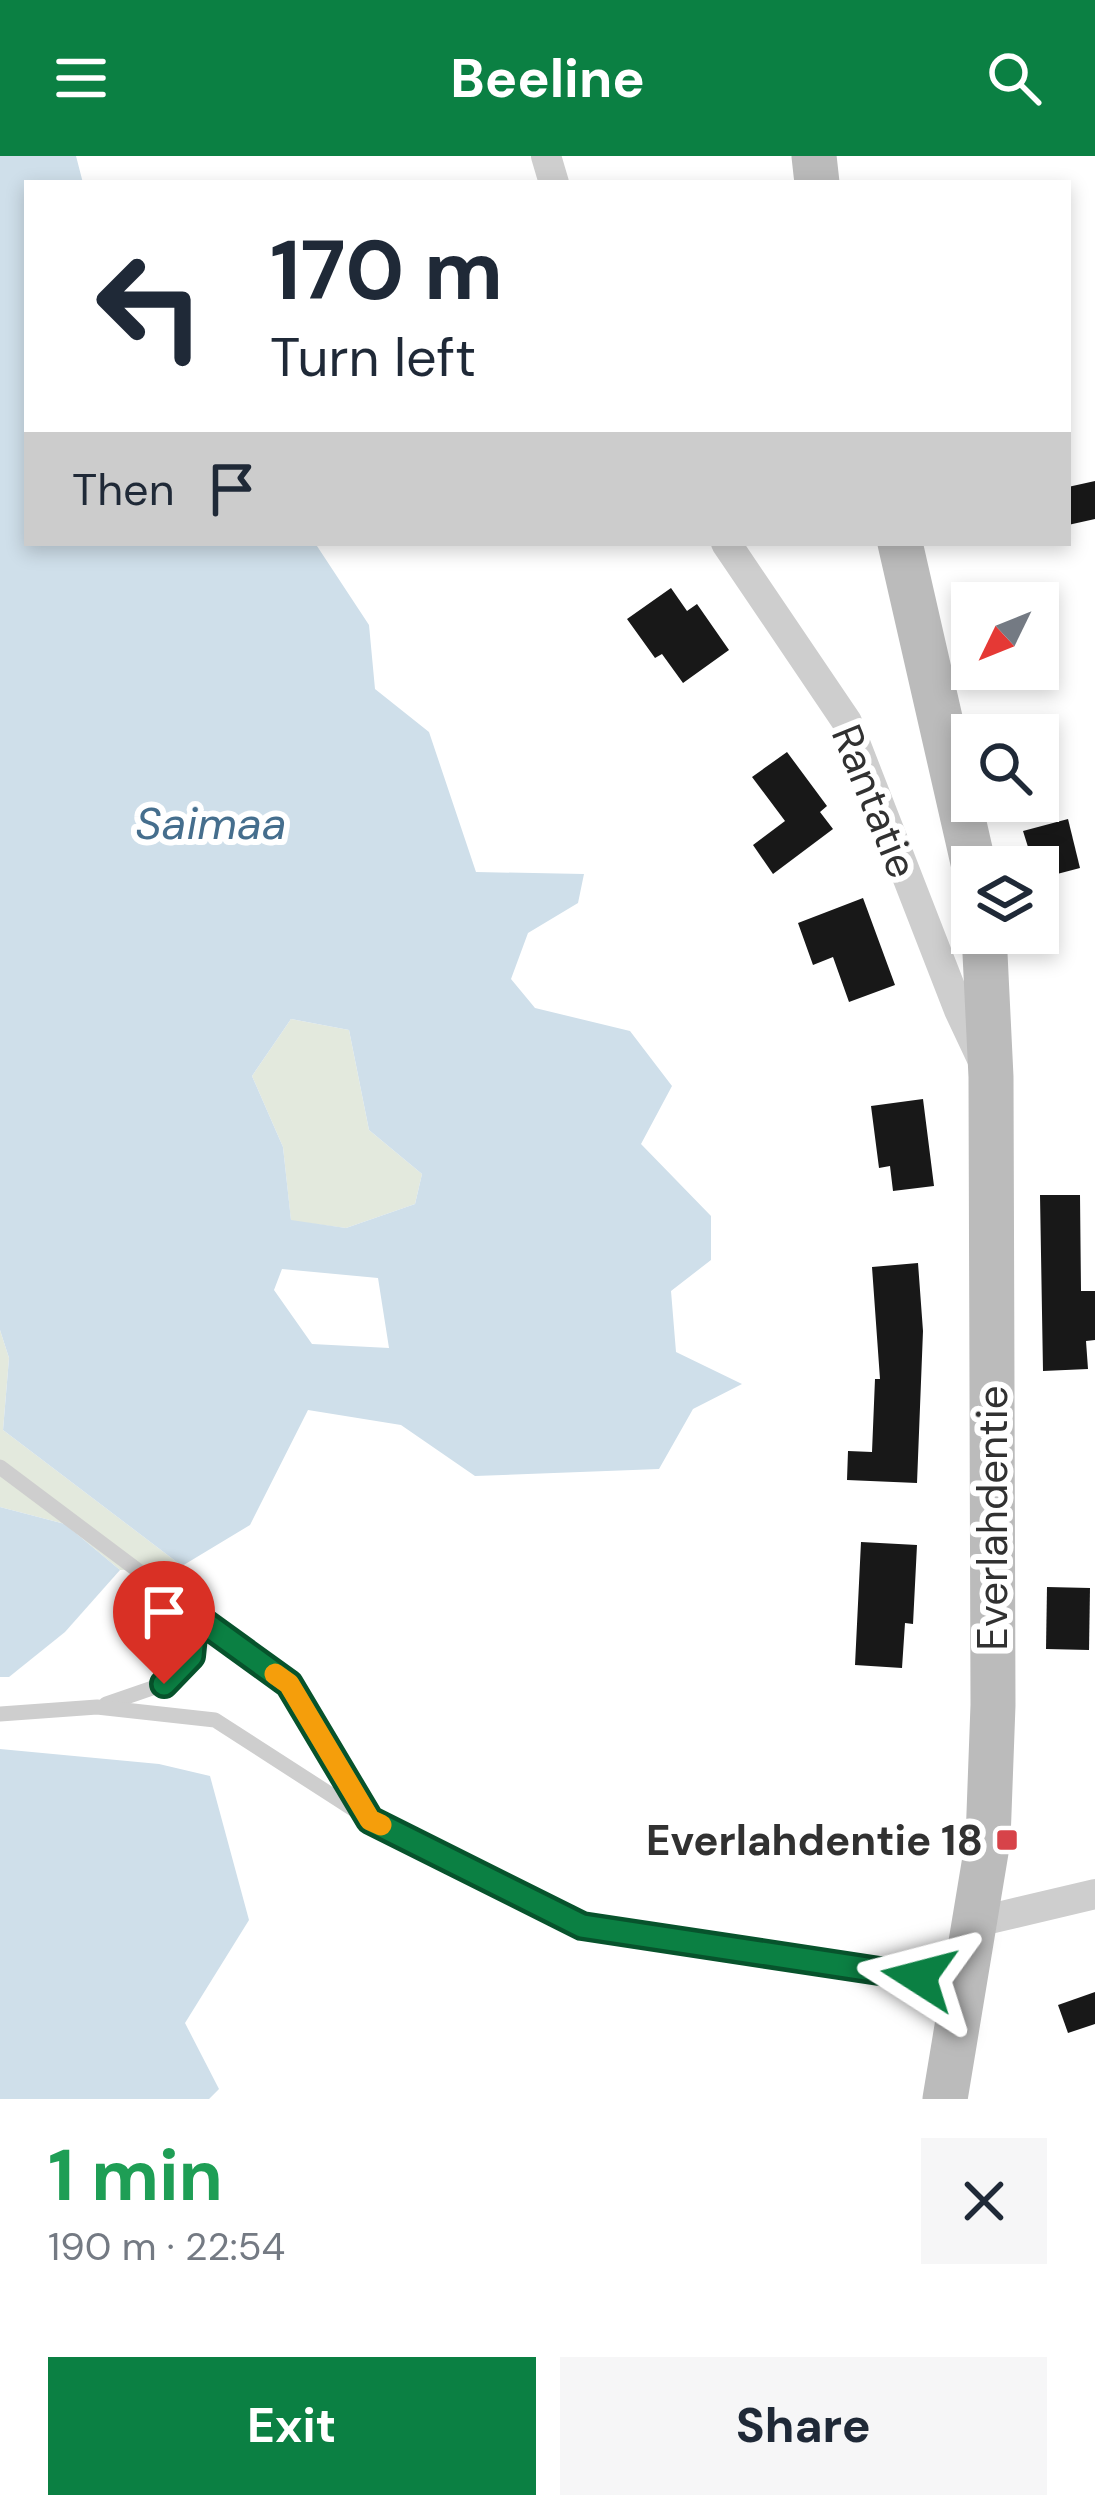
<!DOCTYPE html>
<meta charset="utf-8">
<style>
:root{--surface:#fff;--page:#f6f6f7;--text:#1f2937;--muted:#747a83;--accent:#0b8043}
body{margin:0;font-family:"DM Sans",sans-serif;background:var(--page);color:var(--text);height:100vh;display:flex;flex-direction:column;font-size:45px;white-space:nowrap}
*{box-sizing:border-box;margin:0}
p{font-size:39px;color:var(--muted)}
.icon{flex:none;width:66px;height:66px;fill:none;stroke:currentColor;stroke-width:2;stroke-linecap:round;stroke-linejoin:round}
.map{position:relative;height:1943px;overflow:hidden}
.panel{display:flex;flex-direction:column;background:var(--surface);flex:1}
.panel>*{flex:none}
.banner{position:absolute;left:24px;top:24px;width:1047px;height:366px;border-radius:0px;box-shadow:0 6px 18px #0003;background:#fff;color:var(--text);overflow:hidden}
.needle{width:78px;rotate:227deg}
.buttons{position:absolute;left:951px;top:426px;display:grid;gap:24px}
.buttons a{display:grid;place-items:center;width:108px;height:108px;border-radius:0px;background:var(--surface);box-shadow:0 6px 18px #0003;font-size:60px}
.pin{position:absolute;display:grid;place-items:center;width:102px;height:102px;color:#fff;margin:-123px -51px;border-radius:50% 50% 50% 0;rotate:-45deg;box-shadow:0 0 12px #0007}
.pin .icon{rotate:45deg}
.me{position:absolute;width:132px;margin:-66px;rotate:279deg;stroke-linejoin:round;filter:drop-shadow(0 0 9px #0008)}
.turn{display:flex;align-items:center;gap:42px;height:252px;padding:0 48px;font-size:54px}
.turn .icon{width:156px;height:156px;stroke-width:2.5}
.turn b{display:block;font-size:84px;line-height:102px}
.then{display:flex;align-items:center;height:114px;padding:0 48px;background:#0003;gap:24px;font-size:45px}
.round{display:grid;place-items:center;flex:none;width:126px;height:126px;border-radius:0px;background:var(--page)}
.head{display:flex;align-items:center;justify-content:space-between;height:204px;padding:0 48px}
h1{font-size:72px;font-weight:700;line-height:90px;color:#1e9e55}
.cta{display:flex;gap:24px;margin-top:auto;padding:24px 48px}
.cta a{flex:1;height:138px;border-radius:0px;background:var(--accent);color:#fff;font-size:48px;font-weight:700;line-height:138px;text-align:center}
.cta a+a{background:var(--page);color:var(--text)}
header{display:flex;justify-content:space-between;align-items:center;height:156px;padding:0 48px;background:var(--accent);color:#fff;font-size:54px;font-weight:700}
.map>svg:first-child{display:block}
.green{fill:#e3e9dd}
.water{fill:#cfdfea;fill-rule:evenodd}
.building{fill:#181818}
.lines{fill:none;stroke-linecap:round;stroke-linejoin:round}
.lane{stroke:#cecece;stroke-width:15}
.street{stroke:#cecece;stroke-width:30}
.secondary{stroke:#bbb;stroke-width:45}
.route-casing{stroke:#07532c;stroke-width:30}
.route{stroke:#0b8043;stroke-width:21}
.slow{stroke:#f59e0b;stroke-width:21}
.poi-dot{fill:#d74349;stroke:#fff;stroke-width:4.5}
.labels{text-anchor:middle;stroke-width:12;stroke-linejoin:round;paint-order:stroke}
.street-label{font-size:42px;fill:#313131;stroke:#fff}
.poi-label{font-size:42px;font-weight:bold;fill:#313131;stroke:#fff;text-anchor:end}
.water-label{font-size:45px;font-style:italic;fill:#456e8d;stroke:#fff}
</style>
<header><svg class="icon" aria-label="menu" viewBox="0 0 24 24"><path d="M4 6h16M4 12h16M4 18h16"/></svg>Beeline<svg class="icon" aria-label="search" viewBox="0 0 24 24"><circle cx="10" cy="10" r="6"/><path d="M15 15l6 6"/></svg></header>
<div class="map">
<svg width="1095" height="1943" viewBox="0 0 1095 1943">
<rect width="100%" height="100%" fill="#fff"/>
<g class="green">
<polygon points="291,863 349,874 369,974 422,1018 415,1048 346,1072 291,1065 283,991 252,920"/>
<polygon points="0,1174 9,1202 3,1274 182,1410 120,1414 65,1368 0,1351"/>
</g>
<g class="water">
<path d="M 0,0 L 76,0 L 83,27 L 27,27 L 27,387 L 315,387 L 369,469 L 375,533 L 429,576 L 476,716 L 584,718 L 578,747 L 528,777 L 511,823 L 535,852 L 630,875 L 672,930 L 641,988 L 711,1060 L 711,1104 L 671,1135 L 676,1196 L 742,1228 L 693,1253 L 659,1313 L 475,1320 L 401,1269 L 308,1254 L 250,1369 L 182,1410 L 3,1274 L 9,1202 L 0,1174 ZM 291,863 L 349,874 L 369,974 L 422,1018 L 415,1048 L 346,1072 L 291,1064 L 283,991 L 252,920 ZM 282,1113 L 378,1122 L 389,1192 L 312,1188 L 274,1134 Z"/>
<polygon points="0,1351 65,1368 120,1414 65,1476 9,1521 0,1521"/>
<polygon points="0,1593 159,1608 210,1620 249,1764 185,1867 219,1933 209,1943 0,1943"/>
</g>
<g class="building">
<polygon points="1095,325 1095,363 1068,369 1068,331"/>
<polygon points="671,432 687,455 697,448 729,494 683,527 662,498 655,502 627,463"/>
<polygon points="787,596 827,650 820,656 833,673 773,718 753,689 785,665 752,621"/>
<polygon points="1068,663 1080,712 1038,723 1023,675"/>
<polygon points="863,742 895,829 849,846 833,801 813,809 798,767"/>
<polygon points="923,943 934,1030 893,1035 890,1010 879,1012 871,950"/>
<polygon points="1040,1039 1080,1039 1081,1135 1095,1135 1095,1184 1086,1185 1088,1213 1043,1215"/>
<polygon points="918,1107 923,1175 917,1327 847,1324 848,1295 872,1296 875,1223 880,1223 872,1111"/>
<polygon points="861,1386 917,1389 913,1468 905,1467 902,1512 855,1509"/>
<polygon points="1047,1431 1090,1432 1089,1494 1046,1493"/>
<polygon points="1095,1836 1095,1868 1068,1877 1058,1849"/>
</g>
<g class="lines">
<g class="lane">
<polyline points="0,1311 289,1528 370,1663 582,1770 962,1826"/>
<polyline points="106,1548 164,1528 191,1500 195,1460"/>
<polyline points="0,1558 97,1551 215,1564 367,1662"/>
</g>
<g class="street">
<polyline points="546,0 554,27"/>
<polyline points="726,387 847,566 959,854 983,905"/>
<polyline points="977,1766 1095,1738"/>
</g>
<g class="secondary">
<polyline points="814,0 817,27"/>
<polyline points="900,387 974,711"/>
<polyline points="945,1943 988,1684 993,1549 991,921 984,777"/>
</g>
</g>
<g class="lines">
<defs>
<polyline id="route" points="164,1528 191,1500 195,1460 289,1528 370,1664 582,1770 919,1821"/>
</defs>
<use href="#route" class="route-casing"/>
<use href="#route" class="route"/>
<polyline class="slow" points="275,1518 289,1528 370,1664 381,1669"/>
</g>
<rect class="poi-dot" x="995" y="1672" width="24" height="24" rx="6"/>
<g class="labels">
<g class="street-label">
<text transform="translate(875 645) rotate(68)" y="15">Rantatie</text>
<text transform="translate(992 1362) rotate(-90)" y="15">Everlahdentie</text>
</g>
<g class="poi-label">
<text x="983" y="1699">Everlahdentie 18</text>
</g>
<g class="water-label">
<text x="211" y="683">Saimaa</text>
</g>
</g>
</svg>
<div class="buttons">
<a><svg class="needle" viewBox="-14 -14 28 28"><path d="M0-13l5 13h-10z" fill="#e53935"/><path d="M0 13l5-13h-10z" fill="#747a83"/></svg></a>
<a><svg class="icon" aria-label="search" viewBox="0 0 24 24"><circle cx="10" cy="10" r="6"/><path d="M15 15l6 6"/></svg></a>
<a><svg class="icon" aria-label="layers" viewBox="0 0 24 24"><path d="M12 4l9 5-9 5-9-5zM3 14l9 5 9-5"/></svg></a>
</div>
<div class="pin" style="left:164px;top:1528px;background:#d93025"><svg class="icon" aria-label="arrive" viewBox="0 0 24 24"><path d="M6 21V4h12l-3 4 3 4H6"/></svg></div>
<svg class="me" style="left:919px;top:1821px" viewBox="-20 -20 40 40"><path d="M0-17L14 15 0 8-14 15z" fill="#0b8043" stroke="#fff" stroke-width="4"/></svg>
<div class="banner">
<div class="turn"><svg class="icon" aria-label="left" viewBox="0 0 24 24"><path d="M17 20v-9H6M10 6l-5 5 5 5"/></svg><div><b>170 m</b>Turn left</div></div>
<div class="then">Then<svg class="icon" aria-label="arrive" viewBox="0 0 24 24"><path d="M6 21V4h12l-3 4 3 4H6"/></svg></div>
</div>
</div>
<section class="panel">
<div class="head"><div><h1>1 min</h1><p>190 m · 22:54</p></div><a class="round"><svg class="icon" aria-label="close" viewBox="0 0 24 24"><path d="M6 6l12 12M18 6L6 18"/></svg></a></div>
<div class="cta"><a>Exit</a><a>Share</a></div>
</section>
